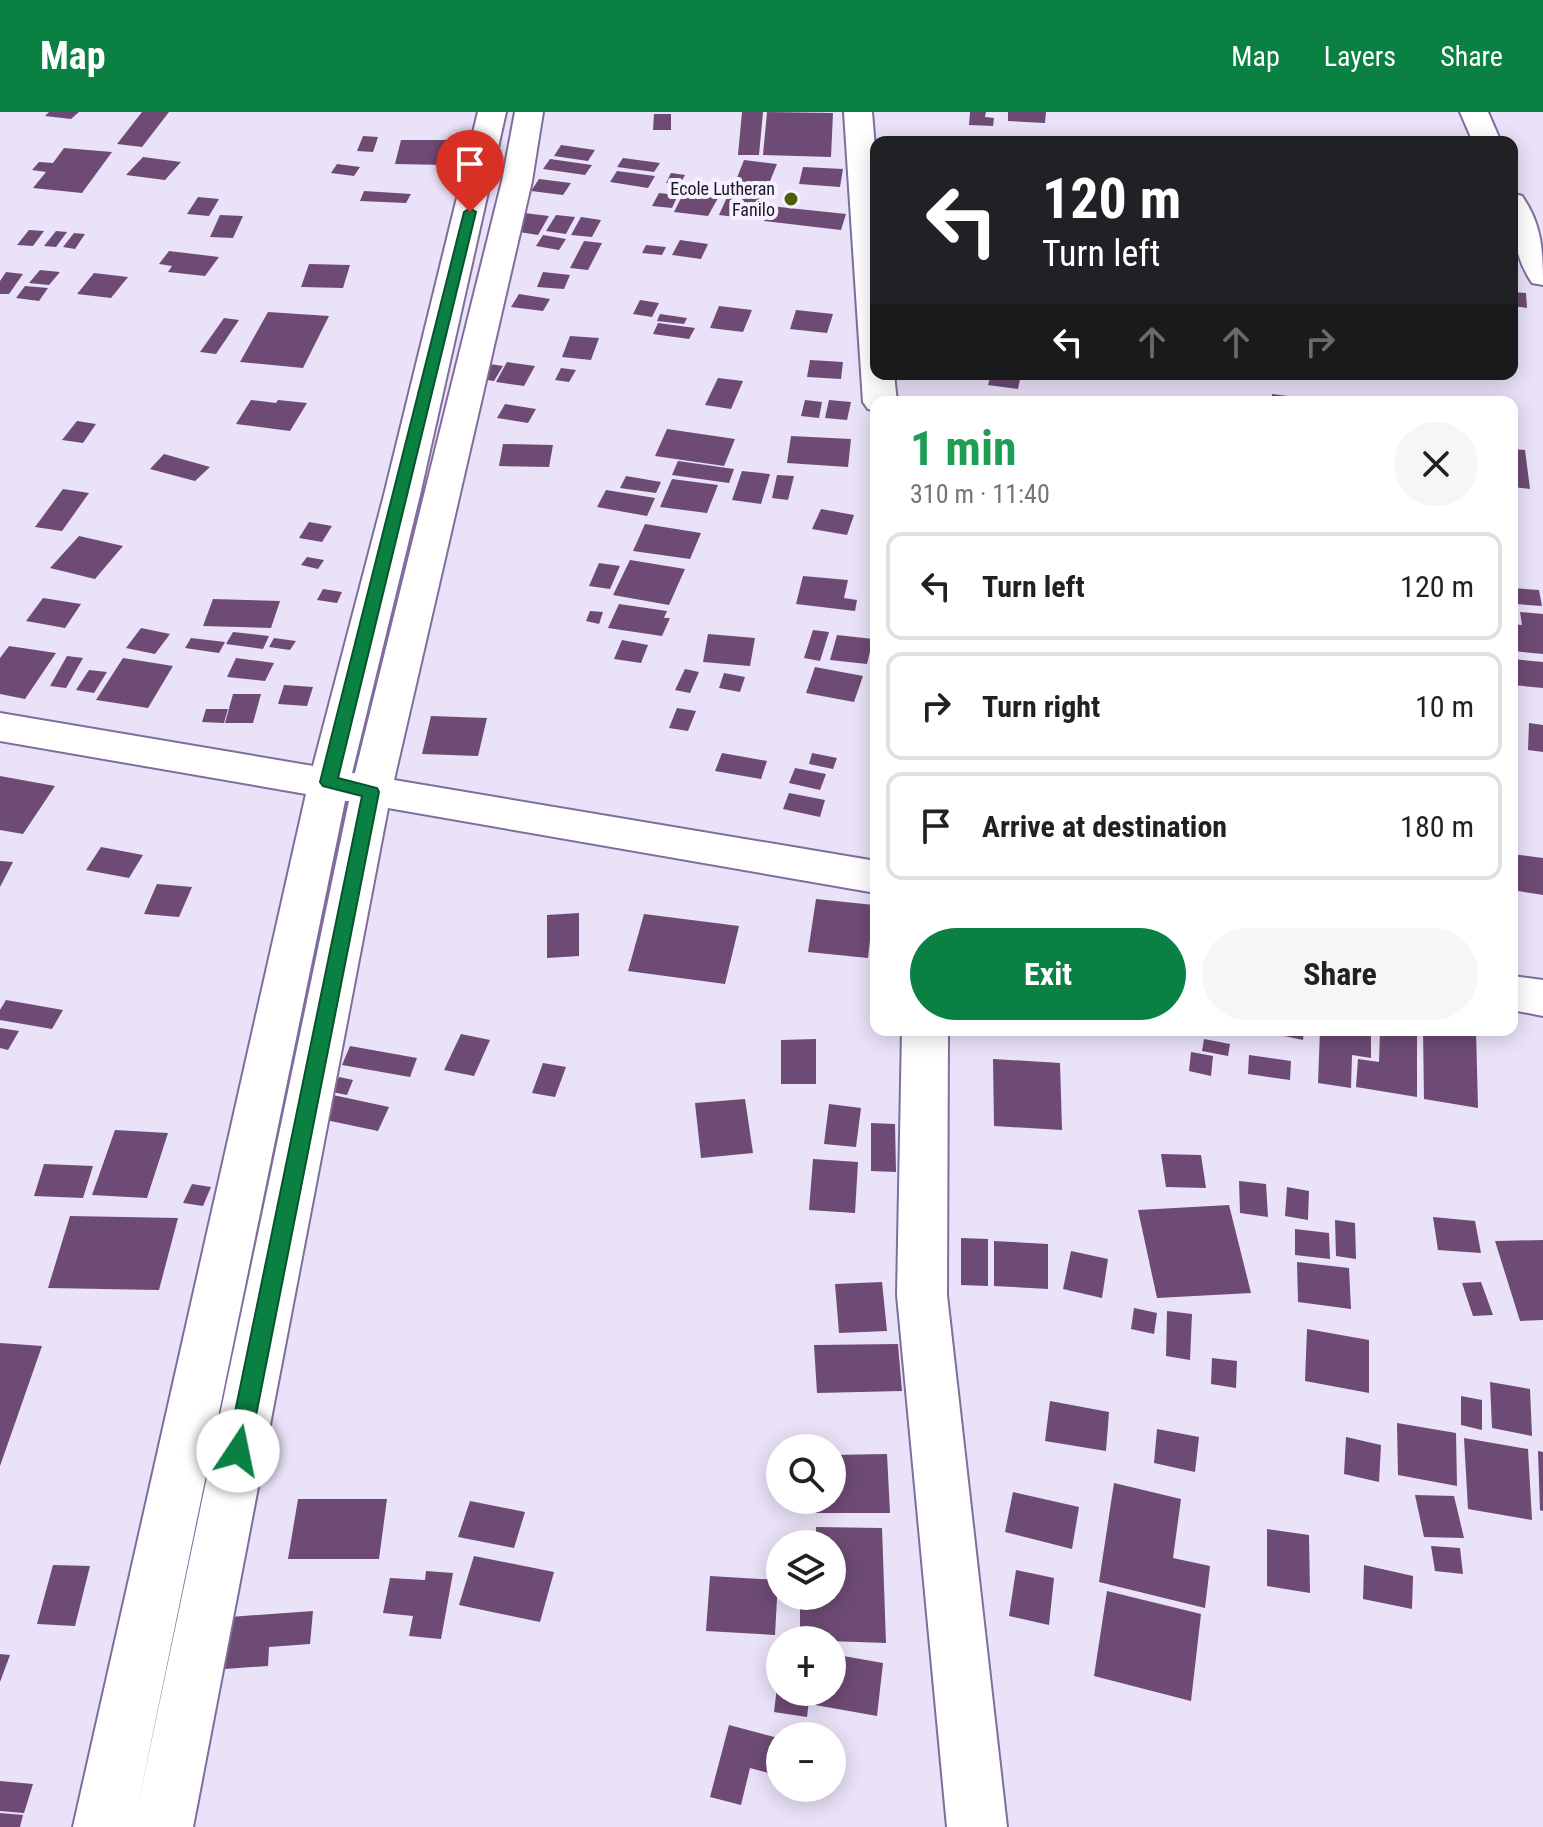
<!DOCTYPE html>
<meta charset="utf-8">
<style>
:root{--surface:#fff;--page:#f6f6f6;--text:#202124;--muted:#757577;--line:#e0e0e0;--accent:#0b8043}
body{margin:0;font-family:"Roboto Condensed",sans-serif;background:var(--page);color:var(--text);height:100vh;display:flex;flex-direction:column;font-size:30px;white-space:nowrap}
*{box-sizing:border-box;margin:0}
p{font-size:26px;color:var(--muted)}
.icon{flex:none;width:44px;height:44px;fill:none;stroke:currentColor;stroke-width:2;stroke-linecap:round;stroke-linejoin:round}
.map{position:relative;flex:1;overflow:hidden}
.panel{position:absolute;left:870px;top:284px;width:648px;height:640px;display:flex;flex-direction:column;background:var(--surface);border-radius:16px;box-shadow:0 4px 20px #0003}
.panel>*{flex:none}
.hud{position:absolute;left:870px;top:24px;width:648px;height:244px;border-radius:16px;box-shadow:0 4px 20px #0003;background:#202124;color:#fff;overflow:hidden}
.controls{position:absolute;left:766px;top:1322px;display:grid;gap:16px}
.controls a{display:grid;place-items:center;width:80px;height:80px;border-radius:50%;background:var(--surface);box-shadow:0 4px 20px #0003;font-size:40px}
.pin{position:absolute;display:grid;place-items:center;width:68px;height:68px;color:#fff;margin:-82px -34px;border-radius:50% 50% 50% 0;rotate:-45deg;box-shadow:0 0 8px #0007}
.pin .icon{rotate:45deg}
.me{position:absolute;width:88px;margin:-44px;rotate:11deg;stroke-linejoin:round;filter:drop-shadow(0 0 6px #0008)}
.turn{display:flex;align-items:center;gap:28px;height:168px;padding:0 40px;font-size:36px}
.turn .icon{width:104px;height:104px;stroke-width:2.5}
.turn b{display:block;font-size:56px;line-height:68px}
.lanes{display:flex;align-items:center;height:76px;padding:0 40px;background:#0003;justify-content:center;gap:40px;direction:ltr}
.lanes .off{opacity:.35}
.round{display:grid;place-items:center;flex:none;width:84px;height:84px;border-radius:42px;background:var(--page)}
.summary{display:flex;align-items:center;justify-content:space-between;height:136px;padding:0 40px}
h1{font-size:48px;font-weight:700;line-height:60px;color:#1e9e55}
.action{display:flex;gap:16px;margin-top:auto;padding:16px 40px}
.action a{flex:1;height:92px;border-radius:48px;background:var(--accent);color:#fff;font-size:32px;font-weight:700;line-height:92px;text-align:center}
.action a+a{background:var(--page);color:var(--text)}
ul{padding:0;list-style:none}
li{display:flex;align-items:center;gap:24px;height:108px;margin:0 16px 12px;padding:0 24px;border:4px solid var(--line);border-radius:16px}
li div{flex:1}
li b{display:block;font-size:30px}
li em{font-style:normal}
header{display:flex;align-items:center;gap:48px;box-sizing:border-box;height:112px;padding:0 40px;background:var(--accent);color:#fff}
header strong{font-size:38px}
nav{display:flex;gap:44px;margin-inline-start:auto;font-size:28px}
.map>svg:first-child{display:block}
.building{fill:#6e4b74}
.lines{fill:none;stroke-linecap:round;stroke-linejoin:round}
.minor-casing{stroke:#806d9e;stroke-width:4}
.minor{fill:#fff;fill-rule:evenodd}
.route{fill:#0b8043;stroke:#07532c;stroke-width:2}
.poi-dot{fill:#4d6005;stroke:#f6f2fd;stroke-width:3}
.labels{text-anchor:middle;stroke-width:8;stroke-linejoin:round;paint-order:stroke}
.far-poi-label{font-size:18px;fill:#1c1428;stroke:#f6f2fd;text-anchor:end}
</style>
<header>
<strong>Map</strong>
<nav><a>Map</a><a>Layers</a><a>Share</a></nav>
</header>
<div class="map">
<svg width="1543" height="1715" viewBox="0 0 1543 1715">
<rect width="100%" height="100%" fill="#eae2f8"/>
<g class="building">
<polygon points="49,0 79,0 71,7 45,4"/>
<polygon points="142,0 169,0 142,35 117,32"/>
<polygon points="742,0 763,0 759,43 738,43"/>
<polygon points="767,0 833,1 831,45 763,43"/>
<polygon points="970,0 986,0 985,5 994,6 993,14 969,13"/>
<polygon points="1008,0 1046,0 1045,11 1008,9"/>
<polygon points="654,2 671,2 671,18 653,18"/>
<polygon points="363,24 378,25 373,40 357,39"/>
<polygon points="401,28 452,28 446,53 395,52"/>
<polygon points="561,33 595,38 588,49 554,44"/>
<polygon points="64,36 112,40 82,81 33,76 46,60 32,58 39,50 53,51"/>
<polygon points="143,45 181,50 165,68 126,63"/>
<polygon points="623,46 660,51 654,60 617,55"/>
<polygon points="550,47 592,53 585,63 543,57"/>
<polygon points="744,48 777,52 764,84 731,81"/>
<polygon points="337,52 360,55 354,64 331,61"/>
<polygon points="803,55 843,57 840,75 799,72"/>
<polygon points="617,59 655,64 648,76 610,70"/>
<polygon points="671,61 685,63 680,72 666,71"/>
<polygon points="539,67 571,71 563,83 531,79"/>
<polygon points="364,79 411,82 406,91 360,89"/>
<polygon points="659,81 678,83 672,96 652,94"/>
<polygon points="683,82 718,86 708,104 674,100"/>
<polygon points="728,83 768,87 759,108 719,103"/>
<polygon points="198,85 219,87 209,104 187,102"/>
<polygon points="770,94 846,102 841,118 764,109"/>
<polygon points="524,101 549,104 538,123 513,119"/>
<polygon points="220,103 243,104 233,126 210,125"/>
<polygon points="556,103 575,105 566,122 546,119"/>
<polygon points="581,105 601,108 592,125 571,123"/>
<polygon points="29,118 44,119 33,134 17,133"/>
<polygon points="56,119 67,120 56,135 44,134"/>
<polygon points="74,121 85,122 75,137 63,135"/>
<polygon points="543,123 566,127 559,138 536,134"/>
<polygon points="680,128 708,132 701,147 672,143"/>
<polygon points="584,129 602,131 588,158 570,156"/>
<polygon points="646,133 666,135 662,143 642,141"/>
<polygon points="169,139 219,145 205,164 168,160 172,154 159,152"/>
<polygon points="309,152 350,153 343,176 301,175"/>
<polygon points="40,158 60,160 49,173 29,171"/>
<polygon points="6,160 23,162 9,182 0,182 0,169"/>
<polygon points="543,160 570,163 564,177 537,175"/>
<polygon points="94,161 128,165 111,186 77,182"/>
<polygon points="25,174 48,176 39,189 16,186"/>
<polygon points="1512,180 1526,181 1527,196 1512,194"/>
<polygon points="519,182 550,187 543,199 511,195"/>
<polygon points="640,188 659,191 652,205 633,202"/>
<polygon points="719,194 752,198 743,220 710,216"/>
<polygon points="796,198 833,202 827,221 790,217"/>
<polygon points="268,200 329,204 303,256 240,250"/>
<polygon points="660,202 687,206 684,212 657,209"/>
<polygon points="224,206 239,208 216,242 200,240"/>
<polygon points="658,211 695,216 689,227 653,222"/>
<polygon points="570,224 599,226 591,248 562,245"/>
<polygon points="810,248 843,250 841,267 807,265"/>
<polygon points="507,250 535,254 524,274 496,270"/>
<polygon points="490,252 503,254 494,269 481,267"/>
<polygon points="561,256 576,258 569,270 555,268"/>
<polygon points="991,262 1021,262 1018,277 988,273"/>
<polygon points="718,266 743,269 731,297 705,293"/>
<polygon points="1272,282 1296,285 1296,290 1271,290"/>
<polygon points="251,288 276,291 278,288 307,291 290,319 236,312"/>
<polygon points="805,288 822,290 819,306 801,304"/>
<polygon points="829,288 851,290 847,308 825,306"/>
<polygon points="505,292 536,297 528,311 497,306"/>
<polygon points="77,309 96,312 83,331 62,328"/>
<polygon points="667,317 735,327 724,354 655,344"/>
<polygon points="791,324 851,327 848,355 787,351"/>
<polygon points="503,332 553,333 549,355 499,354"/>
<polygon points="1512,337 1525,338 1530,377 1512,375"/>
<polygon points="164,342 210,355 195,369 150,357"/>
<polygon points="678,349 734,357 729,371 672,363"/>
<polygon points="742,359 770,362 761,392 732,388"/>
<polygon points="777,363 794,364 788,388 772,386"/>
<polygon points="626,364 661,370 656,381 620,376"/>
<polygon points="672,367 718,373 707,401 660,395"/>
<polygon points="63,377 89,381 62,419 35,415"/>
<polygon points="606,378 655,386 647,404 597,395"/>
<polygon points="821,397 854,403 847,423 812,417"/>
<polygon points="309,410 332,414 322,430 299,426"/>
<polygon points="645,412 701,421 690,447 633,439"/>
<polygon points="79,424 123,434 95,467 50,456"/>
<polygon points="307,445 324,448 318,457 301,453"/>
<polygon points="630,448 685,457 669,493 613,483"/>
<polygon points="599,451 620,454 610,477 589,474"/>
<polygon points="803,464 848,468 844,486 857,488 855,499 796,492"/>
<polygon points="1512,476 1539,478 1542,494 1515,492"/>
<polygon points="323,477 342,480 337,491 317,488"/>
<polygon points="43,486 81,492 65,516 26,509"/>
<polygon points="213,487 280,489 271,516 203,514"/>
<polygon points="619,492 667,499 664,506 670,506 662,524 608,516"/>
<polygon points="590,499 603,500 599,512 586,509"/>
<polygon points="1520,500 1543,502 1543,542 1512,539 1512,512 1522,513"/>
<polygon points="141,516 170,522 155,542 126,536"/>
<polygon points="813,518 829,520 820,549 804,546"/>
<polygon points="233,520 269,524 263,537 226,532"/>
<polygon points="708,522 755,526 750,554 703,550"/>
<polygon points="837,523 873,527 867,552 830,548"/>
<polygon points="191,526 225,530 219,541 185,536"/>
<polygon points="274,526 296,529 290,538 269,535"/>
<polygon points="622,528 648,533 641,551 614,547"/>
<polygon points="9,534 56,541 25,587 0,582 0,546"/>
<polygon points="67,544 83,546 66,576 50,574"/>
<polygon points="123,546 173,554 148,596 96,588"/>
<polygon points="236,546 274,551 265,569 227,565"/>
<polygon points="1512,547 1543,550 1543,576 1512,573"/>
<polygon points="815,555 863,564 854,590 806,581"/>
<polygon points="685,557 699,560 690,581 675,578"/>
<polygon points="89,558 107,560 94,581 76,578"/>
<polygon points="724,561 745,565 740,580 719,576"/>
<polygon points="284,573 313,575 307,594 278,592"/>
<polygon points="233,582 261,582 253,611 225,611"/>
<polygon points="677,596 696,599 688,619 669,616"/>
<polygon points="206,597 228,597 224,611 202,610"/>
<polygon points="431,604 487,606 478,644 422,642"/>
<polygon points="1529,611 1543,613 1543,640 1528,638"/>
<polygon points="722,641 767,649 761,667 715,659"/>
<polygon points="812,641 837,646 833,657 809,652"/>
<polygon points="795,656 826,662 820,678 789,671"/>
<polygon points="0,664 55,674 23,722 0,718"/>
<polygon points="789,681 825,688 820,705 783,697"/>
<polygon points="101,735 143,743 129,766 86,758"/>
<polygon points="1512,742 1543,746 1543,783 1512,778"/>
<polygon points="0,749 13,750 0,775"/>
<polygon points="157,772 192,775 179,805 144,802"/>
<polygon points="816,787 874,793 868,846 808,840"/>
<polygon points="579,801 579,844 547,846 547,803"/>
<polygon points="644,802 739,814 725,872 628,859"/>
<polygon points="6,888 63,898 52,917 0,908 0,898"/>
<polygon points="0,916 19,919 8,938 0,936"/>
<polygon points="1261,918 1304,918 1303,928 1260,919"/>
<polygon points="1320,918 1371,918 1371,946 1352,943 1351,976 1318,971"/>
<polygon points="1380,918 1417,918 1417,985 1356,975 1358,947 1379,950"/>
<polygon points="1423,918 1476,918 1478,996 1424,987"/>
<polygon points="461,922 490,928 474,964 444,958"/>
<polygon points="816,927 816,972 781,972 781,928"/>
<polygon points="1204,927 1230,932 1228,944 1202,939"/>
<polygon points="350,934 417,946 410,965 342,953"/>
<polygon points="1191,940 1213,944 1211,964 1189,959"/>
<polygon points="1249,943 1291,949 1290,968 1248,962"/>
<polygon points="993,947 1060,951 1062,1018 994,1014"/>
<polygon points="543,951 566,955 555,985 532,981"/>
<polygon points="339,965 353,968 347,983 332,980"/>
<polygon points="333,983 389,995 378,1019 321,1007"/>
<polygon points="745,987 753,1041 701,1046 695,991"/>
<polygon points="829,992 861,996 856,1035 824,1032"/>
<polygon points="871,1011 895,1012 896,1060 871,1059"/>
<polygon points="115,1018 168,1021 147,1086 92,1083"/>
<polygon points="1161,1042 1201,1043 1206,1076 1166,1075"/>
<polygon points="813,1047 858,1050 855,1101 809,1098"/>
<polygon points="44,1052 93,1054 83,1086 34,1084"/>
<polygon points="1239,1069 1266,1072 1268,1105 1240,1101"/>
<polygon points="192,1072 211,1075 203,1094 183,1091"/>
<polygon points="1287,1075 1309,1079 1308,1108 1285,1104"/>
<polygon points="1229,1093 1251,1181 1157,1186 1138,1098"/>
<polygon points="70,1104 178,1106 159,1178 48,1176"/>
<polygon points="1433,1105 1475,1109 1481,1141 1438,1138"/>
<polygon points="1335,1108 1355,1111 1356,1147 1336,1144"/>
<polygon points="1295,1117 1329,1121 1330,1147 1295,1143"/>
<polygon points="961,1126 988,1127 988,1174 961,1173"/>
<polygon points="1543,1128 1543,1208 1520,1209 1495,1129"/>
<polygon points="994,1129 1048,1132 1048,1177 994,1174"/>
<polygon points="1071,1139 1108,1147 1102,1186 1063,1177"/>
<polygon points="1297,1150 1349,1156 1351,1197 1298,1190"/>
<polygon points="882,1170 887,1219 839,1221 835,1172"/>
<polygon points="1481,1170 1493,1203 1473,1204 1462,1171"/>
<polygon points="1134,1196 1157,1201 1154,1222 1131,1217"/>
<polygon points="1167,1199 1192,1202 1190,1248 1166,1244"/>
<polygon points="1307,1217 1369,1228 1369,1281 1305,1269"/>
<polygon points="0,1231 42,1234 0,1354"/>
<polygon points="898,1232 902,1279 817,1281 814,1233"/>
<polygon points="1212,1246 1237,1249 1236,1276 1211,1272"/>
<polygon points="1490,1270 1530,1277 1532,1324 1492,1316"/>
<polygon points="1461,1284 1482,1288 1482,1318 1461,1313"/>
<polygon points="1050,1289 1109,1300 1106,1339 1045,1329"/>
<polygon points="1397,1311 1456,1321 1457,1374 1398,1363"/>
<polygon points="1157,1317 1199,1325 1195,1360 1154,1351"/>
<polygon points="1346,1325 1381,1333 1379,1370 1344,1362"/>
<polygon points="1464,1326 1528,1337 1532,1408 1468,1397"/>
<polygon points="1538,1339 1543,1340 1543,1399 1540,1398"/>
<polygon points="887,1342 890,1401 811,1401 810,1388 832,1388 832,1343"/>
<polygon points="1114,1371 1181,1387 1173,1446 1210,1454 1205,1496 1099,1470"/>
<polygon points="1013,1380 1079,1395 1072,1437 1005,1420"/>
<polygon points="1415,1383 1454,1384 1464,1426 1424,1425"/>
<polygon points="298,1387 387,1387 379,1447 288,1447"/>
<polygon points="470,1389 525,1400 514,1436 458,1425"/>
<polygon points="816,1415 882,1416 886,1531 800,1528 800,1484 832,1484 832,1432 816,1432"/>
<polygon points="1267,1417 1309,1423 1310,1481 1267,1474"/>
<polygon points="1431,1434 1460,1436 1463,1462 1435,1459"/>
<polygon points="474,1444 554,1460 540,1510 459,1493"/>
<polygon points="53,1453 90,1454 75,1514 37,1512"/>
<polygon points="1364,1453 1413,1464 1412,1497 1363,1487"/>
<polygon points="1016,1458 1054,1466 1049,1513 1009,1504"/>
<polygon points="426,1459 453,1461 441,1527 409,1524 413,1504 383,1501 390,1466 425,1468"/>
<polygon points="710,1464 778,1468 775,1523 706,1519"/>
<polygon points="1107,1479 1201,1502 1191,1589 1094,1564"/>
<polygon points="313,1499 310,1532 269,1535 268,1554 224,1557 230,1505"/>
<polygon points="0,1542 10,1543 0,1570"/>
<polygon points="832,1542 883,1551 877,1604 815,1593 817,1580 832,1580"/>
<polygon points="778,1567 780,1580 810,1580 807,1605 774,1600"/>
<polygon points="729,1613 778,1626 769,1661 750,1656 741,1693 710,1685"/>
<polygon points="0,1669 33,1672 24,1701 0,1699"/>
<polygon points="0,1701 23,1703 20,1715 0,1715"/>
</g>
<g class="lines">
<defs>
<g id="minor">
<path d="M 478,0 L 506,0 L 420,383 L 352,661 L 355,661 L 502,69 L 515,0 L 543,0 L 532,69 L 394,668 L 876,749 L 876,781 L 388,696 L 193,1715 L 73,1715 L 306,682 L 0,629 L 0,601 L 313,654 L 384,383 ZM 345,689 L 349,689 L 137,1698 Z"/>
<polygon points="844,0 872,0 876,47 876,262 894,262 897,290 876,290 876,299 868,297 863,290"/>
<polygon points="1460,0 1488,0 1501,30 1473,30"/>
<path d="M 1512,81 L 1522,84 C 1542,112 1543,140 1543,173 L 1532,171 C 1513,143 1512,114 1512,81 Z"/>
<polygon points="1512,864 1543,868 1543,904 1512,898"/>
<polygon points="902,918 948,918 947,1183 1007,1715 947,1715 897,1183"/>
</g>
</defs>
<use href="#minor" class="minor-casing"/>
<use href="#minor" class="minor"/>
</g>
<polygon class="route" points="470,96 476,100 338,666 377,676 379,680 249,1339 246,1346 238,1349 231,1346 227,1339 362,684 323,674 320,670 464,100"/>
<circle class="poi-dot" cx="791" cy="87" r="8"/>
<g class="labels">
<g class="far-poi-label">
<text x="775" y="83">Ecole Lutheran<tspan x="775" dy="21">Fanilo</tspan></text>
</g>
</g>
</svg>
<div class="controls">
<a><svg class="icon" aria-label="search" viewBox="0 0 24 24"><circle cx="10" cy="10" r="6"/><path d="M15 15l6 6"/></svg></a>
<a><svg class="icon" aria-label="layers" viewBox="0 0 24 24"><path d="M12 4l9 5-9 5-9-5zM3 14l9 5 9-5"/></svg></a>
<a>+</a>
<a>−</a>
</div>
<div class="pin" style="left:470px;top:100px;background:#d93025"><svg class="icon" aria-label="arrive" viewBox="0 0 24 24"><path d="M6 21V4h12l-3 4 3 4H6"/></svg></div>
<svg class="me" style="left:238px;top:1339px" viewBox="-20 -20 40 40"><circle r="19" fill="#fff"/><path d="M0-13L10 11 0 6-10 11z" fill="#0b8043"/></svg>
<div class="hud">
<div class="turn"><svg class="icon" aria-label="left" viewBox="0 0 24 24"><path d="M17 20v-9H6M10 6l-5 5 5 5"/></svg><div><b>120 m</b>Turn left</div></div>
<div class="lanes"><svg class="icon" aria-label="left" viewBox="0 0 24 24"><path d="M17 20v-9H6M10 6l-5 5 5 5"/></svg><svg class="icon off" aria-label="ahead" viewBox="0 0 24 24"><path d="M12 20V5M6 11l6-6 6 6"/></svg><svg class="icon off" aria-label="ahead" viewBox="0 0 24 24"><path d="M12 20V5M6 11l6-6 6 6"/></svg><svg class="icon off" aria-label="right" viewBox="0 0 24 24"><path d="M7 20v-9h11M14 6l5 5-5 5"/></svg></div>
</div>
<section class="panel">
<div class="summary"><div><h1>1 min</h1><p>310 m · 11:40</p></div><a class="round"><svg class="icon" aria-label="close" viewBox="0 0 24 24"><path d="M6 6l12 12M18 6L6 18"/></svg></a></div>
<ul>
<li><svg class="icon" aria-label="left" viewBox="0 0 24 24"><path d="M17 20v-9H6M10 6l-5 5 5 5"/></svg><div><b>Turn left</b></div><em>120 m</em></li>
<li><svg class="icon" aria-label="right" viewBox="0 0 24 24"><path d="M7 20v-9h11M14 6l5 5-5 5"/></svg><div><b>Turn right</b></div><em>10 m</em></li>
<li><svg class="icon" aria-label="arrive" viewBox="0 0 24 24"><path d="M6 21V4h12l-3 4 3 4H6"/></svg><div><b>Arrive at destination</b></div><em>180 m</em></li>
</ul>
<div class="action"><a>Exit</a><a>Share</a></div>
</section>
</div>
